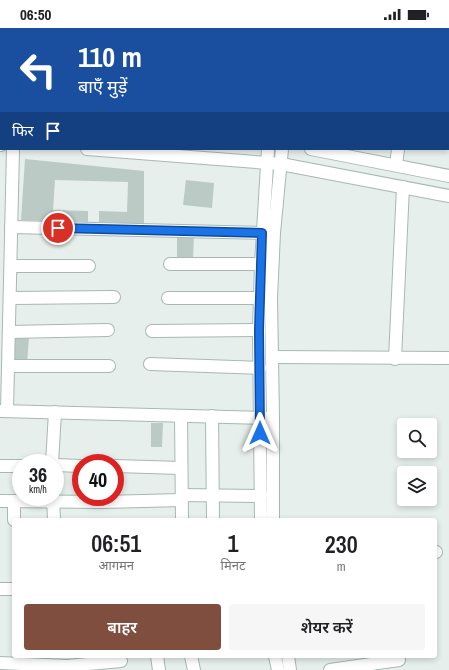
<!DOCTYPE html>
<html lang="hi">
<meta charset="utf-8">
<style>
:root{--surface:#fff;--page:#f6f6f6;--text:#202124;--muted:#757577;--accent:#7f4e3f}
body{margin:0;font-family:"Archivo Narrow","Noto Sans Devanagari",sans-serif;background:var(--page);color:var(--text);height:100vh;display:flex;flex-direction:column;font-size:15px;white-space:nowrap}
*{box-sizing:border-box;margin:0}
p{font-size:13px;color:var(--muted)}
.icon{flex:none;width:22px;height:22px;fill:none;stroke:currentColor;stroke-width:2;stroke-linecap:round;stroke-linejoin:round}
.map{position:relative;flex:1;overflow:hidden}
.details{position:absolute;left:12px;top:490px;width:425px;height:140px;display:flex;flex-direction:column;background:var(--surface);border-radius:4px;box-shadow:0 2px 6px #0003}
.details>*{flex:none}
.guide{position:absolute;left:0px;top:0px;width:449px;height:122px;box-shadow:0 2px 6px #0003;background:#1a4fa0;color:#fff;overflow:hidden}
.controls{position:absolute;left:397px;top:390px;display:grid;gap:8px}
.controls a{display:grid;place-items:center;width:40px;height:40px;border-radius:4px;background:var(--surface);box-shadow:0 2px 6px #0003;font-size:20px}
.speed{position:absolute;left:12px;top:426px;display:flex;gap:8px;font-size:20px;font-weight:700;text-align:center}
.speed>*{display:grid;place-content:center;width:52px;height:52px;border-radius:50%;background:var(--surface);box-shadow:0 2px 6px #0003;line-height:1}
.speed small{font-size:10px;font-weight:400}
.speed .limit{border:6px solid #d22;background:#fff;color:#111}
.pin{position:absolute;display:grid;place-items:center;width:34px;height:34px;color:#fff;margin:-17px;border:2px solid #fff;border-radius:50%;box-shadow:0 1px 4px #0007}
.me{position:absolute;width:44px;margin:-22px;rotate:0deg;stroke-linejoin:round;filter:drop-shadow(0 0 3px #0008)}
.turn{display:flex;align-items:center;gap:14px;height:84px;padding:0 12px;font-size:18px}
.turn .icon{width:52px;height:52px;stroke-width:2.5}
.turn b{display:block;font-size:28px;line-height:34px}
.then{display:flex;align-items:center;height:38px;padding:0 12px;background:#0003;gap:8px;font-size:15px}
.eta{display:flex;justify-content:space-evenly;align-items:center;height:68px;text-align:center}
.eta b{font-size:24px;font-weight:600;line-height:28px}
.primary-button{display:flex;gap:8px;margin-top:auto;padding:8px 12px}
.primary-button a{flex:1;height:46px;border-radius:4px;background:var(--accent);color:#fff;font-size:16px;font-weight:600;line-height:46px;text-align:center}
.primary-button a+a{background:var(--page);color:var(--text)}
.status{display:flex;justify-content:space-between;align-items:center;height:28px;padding:0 20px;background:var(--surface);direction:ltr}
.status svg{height:11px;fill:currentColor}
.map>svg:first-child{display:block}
.building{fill:#bbcac4}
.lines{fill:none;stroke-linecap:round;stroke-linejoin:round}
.minor-casing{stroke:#a8b8b2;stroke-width:14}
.tertiary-casing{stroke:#a8b8b2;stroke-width:14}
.minor{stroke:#fff;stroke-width:12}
.tertiary{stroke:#fff;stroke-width:12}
.route-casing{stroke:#114b97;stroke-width:10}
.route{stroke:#1a73e8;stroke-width:7}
</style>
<div class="status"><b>06:50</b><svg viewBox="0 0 49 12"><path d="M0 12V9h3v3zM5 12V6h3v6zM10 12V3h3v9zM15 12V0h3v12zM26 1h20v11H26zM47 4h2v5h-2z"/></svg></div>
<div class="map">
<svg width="449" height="642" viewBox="0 0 449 642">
<rect width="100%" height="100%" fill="#e6efeb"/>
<g class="building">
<polygon points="25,131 144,143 144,196 99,194 99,183 127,184 128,154 55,152 53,182 88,183 88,194 21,192"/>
<polygon points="186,152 214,155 212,180 183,177"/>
<polygon points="177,205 194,205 193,232 177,232"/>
<polygon points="15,308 29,309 27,336 13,335"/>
<polygon points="151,395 163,395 162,419 151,419"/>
</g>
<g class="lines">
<defs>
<g id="minor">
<polyline points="28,1 28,0"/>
<polyline points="52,1 53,0"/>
<polyline points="308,1 308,0"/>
<polyline points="396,137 398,121"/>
<polyline points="11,199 262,205"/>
<polyline points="170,236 261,236"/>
<polyline points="11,238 89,238"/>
<polyline points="10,270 114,269"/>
<polyline points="168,270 260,270"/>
<polyline points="152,303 259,302"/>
<polyline points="9,304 108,302"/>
<polyline points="272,329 449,330"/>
<polyline points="395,331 403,159"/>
<polyline points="150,336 260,340"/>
<polyline points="8,338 109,338"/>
<polyline points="0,383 270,390"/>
<polyline points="7,383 13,121"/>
<polyline points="181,388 182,492"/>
<polyline points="212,388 213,492"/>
<polyline points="52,435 55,384"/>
<polyline points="55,437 81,438"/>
<polyline points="0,438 21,438"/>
<polyline points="115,438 181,440"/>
<polyline points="182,467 261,468"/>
<polyline points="53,469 54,492"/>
<polyline points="0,473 103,474 182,472"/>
<polyline points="14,473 14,492"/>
<polyline points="435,524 436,524"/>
<polyline points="0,561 14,561"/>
<polyline points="157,628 159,642"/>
<polyline points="191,628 194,642"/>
<polyline points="0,635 67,638 121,633"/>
<polyline points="330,642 399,632"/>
</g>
<g id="tertiary">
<polyline points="90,1 90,0"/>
<polyline points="0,97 1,97"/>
<polyline points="0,117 1,117"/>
<polyline points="87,121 281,136 449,168"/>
<polyline points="311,121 449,148"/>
<polyline points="261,492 259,302 261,236 268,121"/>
<polyline points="273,492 273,390 271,270 274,205 282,121"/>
<polyline points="275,628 278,642"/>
<polyline points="288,628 290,642"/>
</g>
</defs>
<use href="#minor" class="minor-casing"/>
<use href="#tertiary" class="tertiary-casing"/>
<use href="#minor" class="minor"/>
<use href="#tertiary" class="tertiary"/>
</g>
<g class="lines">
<defs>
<polyline id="route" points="58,200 262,205 259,302 260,405"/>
</defs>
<use href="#route" class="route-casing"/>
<use href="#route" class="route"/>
</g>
</svg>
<div class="controls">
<a><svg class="icon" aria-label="search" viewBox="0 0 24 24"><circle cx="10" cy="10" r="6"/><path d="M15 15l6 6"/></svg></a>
<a><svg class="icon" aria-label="layers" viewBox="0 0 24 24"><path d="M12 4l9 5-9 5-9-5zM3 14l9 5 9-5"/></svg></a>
</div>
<div class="speed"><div>36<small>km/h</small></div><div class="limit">40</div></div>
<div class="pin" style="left:58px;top:200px;background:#d93025"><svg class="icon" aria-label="arrive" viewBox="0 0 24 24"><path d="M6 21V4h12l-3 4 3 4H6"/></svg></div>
<svg class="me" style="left:260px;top:405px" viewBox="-20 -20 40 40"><path d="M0-17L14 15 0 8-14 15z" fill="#1a73e8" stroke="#fff" stroke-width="4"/></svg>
<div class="guide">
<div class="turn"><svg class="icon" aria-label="left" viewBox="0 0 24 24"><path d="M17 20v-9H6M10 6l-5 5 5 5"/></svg><div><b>110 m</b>बाएँ मुड़ें</div></div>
<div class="then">फिर<svg class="icon" aria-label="arrive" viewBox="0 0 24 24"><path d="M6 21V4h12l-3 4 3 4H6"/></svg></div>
</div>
<section class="details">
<div class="eta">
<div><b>06:51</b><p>आगमन</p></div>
<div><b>1</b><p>मिनट</p></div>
<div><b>230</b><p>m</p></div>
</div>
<div class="primary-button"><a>बाहर</a><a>शेयर करें</a></div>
</section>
</div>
